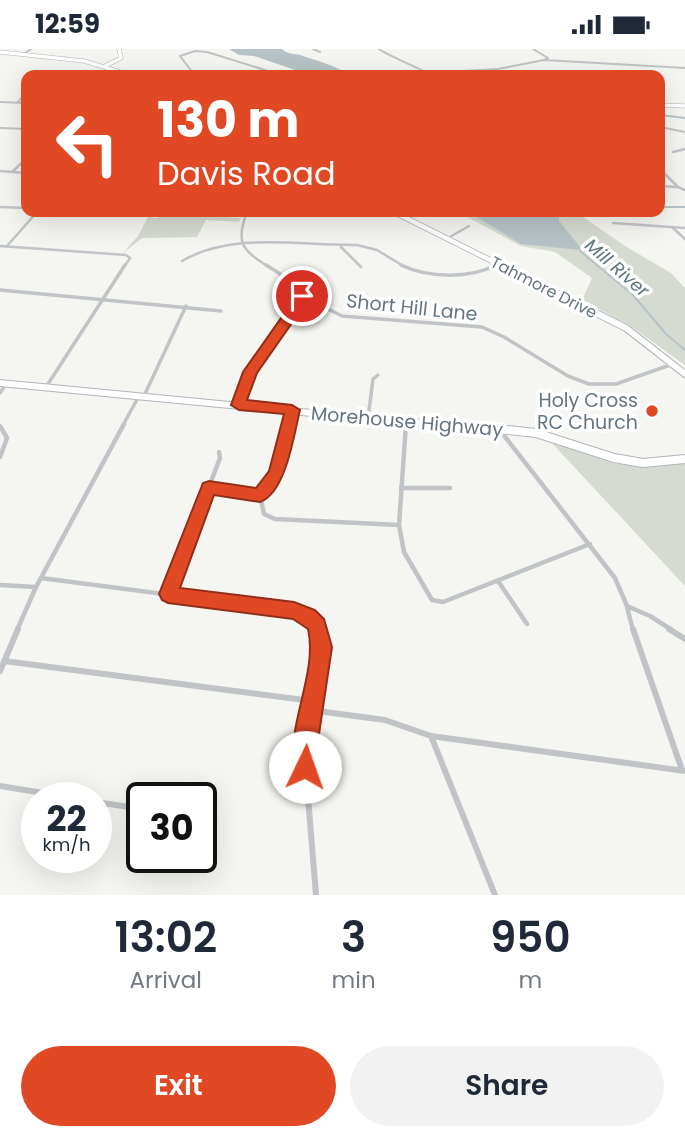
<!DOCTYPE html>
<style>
:root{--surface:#fff;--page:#f2f2f3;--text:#1f2937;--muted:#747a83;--accent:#e14925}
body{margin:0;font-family:Poppins,sans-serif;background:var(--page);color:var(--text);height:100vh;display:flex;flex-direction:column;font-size:26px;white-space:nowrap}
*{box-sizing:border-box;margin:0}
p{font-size:23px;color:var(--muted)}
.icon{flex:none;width:38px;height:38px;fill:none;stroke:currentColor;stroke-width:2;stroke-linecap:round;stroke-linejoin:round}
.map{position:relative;height:846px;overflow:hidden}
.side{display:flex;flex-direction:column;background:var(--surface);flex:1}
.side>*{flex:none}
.top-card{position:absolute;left:21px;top:21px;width:644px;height:147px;border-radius:14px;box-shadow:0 7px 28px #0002;background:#e14925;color:#fff;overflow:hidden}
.speed{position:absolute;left:21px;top:733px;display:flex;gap:14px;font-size:35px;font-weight:700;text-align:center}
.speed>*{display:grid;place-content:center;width:91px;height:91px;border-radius:50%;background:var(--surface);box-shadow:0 7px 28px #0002;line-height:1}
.speed small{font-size:18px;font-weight:400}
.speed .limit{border:4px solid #111;border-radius:10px;background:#fff;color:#111}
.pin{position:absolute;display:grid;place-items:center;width:60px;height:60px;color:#fff;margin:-30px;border:4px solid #fff;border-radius:50%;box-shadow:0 2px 7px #0007}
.me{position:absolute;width:77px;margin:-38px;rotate:3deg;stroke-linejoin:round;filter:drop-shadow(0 0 5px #0008)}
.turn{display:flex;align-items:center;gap:24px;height:147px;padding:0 21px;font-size:32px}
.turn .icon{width:91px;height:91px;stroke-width:2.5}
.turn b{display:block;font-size:49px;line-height:60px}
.eta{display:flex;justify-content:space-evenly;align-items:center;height:119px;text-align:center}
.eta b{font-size:42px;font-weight:600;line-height:49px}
.primary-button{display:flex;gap:14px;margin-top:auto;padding:14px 21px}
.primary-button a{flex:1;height:80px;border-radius:42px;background:var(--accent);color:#fff;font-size:28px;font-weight:600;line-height:80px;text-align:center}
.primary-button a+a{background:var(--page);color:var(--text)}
.status{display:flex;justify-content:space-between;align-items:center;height:49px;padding:0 35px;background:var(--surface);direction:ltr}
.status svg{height:19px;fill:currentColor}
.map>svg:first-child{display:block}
.green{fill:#d6dbd2}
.water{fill:#b7c3c7}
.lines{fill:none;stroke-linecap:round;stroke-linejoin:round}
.stream{stroke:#b7c3c7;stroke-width:2}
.secondary-far3-casing{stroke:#b0b6ba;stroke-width:4.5}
.secondary-far2-casing{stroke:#b0b6ba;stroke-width:6}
.secondary-far1-casing{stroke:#b0b6ba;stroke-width:8}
.secondary-casing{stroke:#b0b6ba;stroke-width:10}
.primary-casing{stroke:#b1b6b9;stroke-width:4.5}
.street-far4{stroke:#c0c4c7;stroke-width:2}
.street-far3{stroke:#c0c4c7;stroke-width:2.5}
.street-far2{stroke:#c0c4c7;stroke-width:3.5}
.street-far1{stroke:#c0c4c7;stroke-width:4.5}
.street{stroke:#c0c4c7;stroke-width:6}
.secondary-far3{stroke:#fff;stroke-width:3.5}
.secondary-far2{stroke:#fff;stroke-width:4.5}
.secondary-far1{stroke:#fff;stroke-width:6}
.secondary{stroke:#fff;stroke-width:8}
.primary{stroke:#fff;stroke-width:3.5}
.route{fill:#e14925;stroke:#922f18;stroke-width:2}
.poi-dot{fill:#e14925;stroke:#fff;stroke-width:2.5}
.labels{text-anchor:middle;stroke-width:7;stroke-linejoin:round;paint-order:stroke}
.far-street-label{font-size:16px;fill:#647581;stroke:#fff}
.far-water-label{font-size:18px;font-style:italic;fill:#5f777f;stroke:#fff}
.street-label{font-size:19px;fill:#647581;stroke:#fff}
.poi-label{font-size:19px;fill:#647581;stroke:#fff;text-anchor:end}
</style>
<div class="status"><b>12:59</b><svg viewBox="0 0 49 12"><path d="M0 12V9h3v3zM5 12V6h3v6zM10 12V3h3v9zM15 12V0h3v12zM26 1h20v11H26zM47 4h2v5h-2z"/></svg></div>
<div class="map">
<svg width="685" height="846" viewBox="0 0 685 846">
<rect width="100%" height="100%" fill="#f5f5f1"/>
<g class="green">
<polygon points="162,163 212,163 211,167 241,169 239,173 206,171 197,188 142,189 122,205 138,187 148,168 157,169"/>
<polygon points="458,163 576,163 625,197 671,224 685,239 685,316 632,278 582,251 592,229 555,203 521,197"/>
<polygon points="551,393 613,414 648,417 685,414 685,537"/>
</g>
<g class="water">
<path d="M 229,0 L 282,0 C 288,6 295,4 303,7 C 318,12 336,17 350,26 L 310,26 L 254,7 L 239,6 Z"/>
<polygon points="468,163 559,163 559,172 581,199 580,201 521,195"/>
</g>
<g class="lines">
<g class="stream">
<polyline points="660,66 685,69"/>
<polyline points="660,158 685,158"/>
<polyline points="580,202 633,246 666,285 685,301"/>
</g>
<defs>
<polyline id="secondary-far3" points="105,17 121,9 119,0"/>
<polyline id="secondary-far2" points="394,163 504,218"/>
<g id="secondary-far1">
<polyline points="500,216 626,279 685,325"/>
<polyline points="0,334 406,373 472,376"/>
</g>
<polyline id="secondary" points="450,375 536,384 614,409 643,414 685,410"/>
<g id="primary">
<polyline points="0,3 84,12 130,26"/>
<polyline points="660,56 685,57"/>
</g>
</defs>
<use href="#secondary-far3" class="secondary-far3-casing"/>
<use href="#secondary-far2" class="secondary-far2-casing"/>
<use href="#secondary-far1" class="secondary-far1-casing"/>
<use href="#secondary" class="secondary-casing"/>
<use href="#primary" class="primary-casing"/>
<g class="street-far4">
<polyline points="313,0 320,3"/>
<path d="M 379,0 C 382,3 427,24 434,26"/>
<polyline points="533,0 548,9 544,11"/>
<polyline points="24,5 31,0"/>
<polyline points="127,25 168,26"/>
<polyline points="191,26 193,24 180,7 195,2 207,3 281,26"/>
<polyline points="440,26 445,23 498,20 544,11 685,19"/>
<polyline points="0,53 26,54"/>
<polyline points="18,53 25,44 26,37"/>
<polyline points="660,78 685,83"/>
<polyline points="0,79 26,80"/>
</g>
<g class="street-far3">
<polyline points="673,103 685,100"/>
<polyline points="660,120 678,138 685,141"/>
<polyline points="0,122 26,124"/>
<polyline points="13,122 26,110"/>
<polyline points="660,137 676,138"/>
<polyline points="0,158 26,159"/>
<polyline points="81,163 151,167 159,163"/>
<path d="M 247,163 C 235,194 242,201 269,218"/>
<polyline points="613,174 685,179"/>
<polyline points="673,179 685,190"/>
<polyline points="448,189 469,177"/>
<polyline points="0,197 126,206 130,209 124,218"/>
<polyline points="7,197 37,163"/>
<polyline points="341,198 361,218"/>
<path d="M 182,212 C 234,182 299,197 357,196 L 377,201 L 405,218"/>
<polyline points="492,218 498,215"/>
</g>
<g class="street-far2">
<path d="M 401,216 C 428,229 469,230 496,216"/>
<polyline points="0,241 221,262"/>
<polyline points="302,247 342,267 482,278 504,288 568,327 589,335 616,335 673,315"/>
<polyline points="46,338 125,216"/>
<polyline points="0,344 6,335"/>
<polyline points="144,347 186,257"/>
<polyline points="238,356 250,323 293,264 302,247 279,224 266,216"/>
<polyline points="368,369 373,330 378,326"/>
<polyline points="123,376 139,347"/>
<polyline points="288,376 292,361"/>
<polyline points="406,376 406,373"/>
</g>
<g class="street-far1">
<polyline points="289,375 276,424 260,446 264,465 275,470 399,476"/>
<polyline points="406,375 399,476 404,503 432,551 443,553 590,495"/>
<polyline points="0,377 7,389 0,408"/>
<polyline points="499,380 615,529 627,557 650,567 672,581"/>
<polyline points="209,439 260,446"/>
<polyline points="401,439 450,439"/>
<polyline points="41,529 294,562 311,571 319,581"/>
<polyline points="498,532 527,575"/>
<polyline points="0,536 36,538"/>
<polyline points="168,545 220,409 219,403"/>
<polyline points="627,558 633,581"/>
<polyline points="17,581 36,538 124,375"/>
</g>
<g class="street">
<polyline points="633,580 682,721"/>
<polyline points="669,580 685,590"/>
<polyline points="4,612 312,652"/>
<polyline points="0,622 18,580"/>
<polyline points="310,661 385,671 431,687 685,722"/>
<polyline points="431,687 495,846"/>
<polyline points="0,737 73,749"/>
<polyline points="96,753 142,760"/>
<polyline points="316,846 304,699 322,598 318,580"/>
</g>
<use href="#secondary-far3" class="secondary-far3"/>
<use href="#secondary-far2" class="secondary-far2"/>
<use href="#secondary-far1" class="secondary-far1"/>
<use href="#secondary" class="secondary"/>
<use href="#primary" class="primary"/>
</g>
<path class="route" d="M 302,244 L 308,247 L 299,264 L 257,324 L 247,351 L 292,356 L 300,361 C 294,385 286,444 260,453 L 214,446 L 180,539 L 294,553 L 315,561 L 324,570 L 332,598 L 313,725 L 305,729 L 297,725 C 281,686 319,626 308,580 L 293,570 L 168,554 L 162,551 L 159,545 L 203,434 L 209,432 L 256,439 L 269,422 L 284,365 L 239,361 L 231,356 L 243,323 L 298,245 Z"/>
<circle class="poi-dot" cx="652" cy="362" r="7"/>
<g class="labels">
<g class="far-street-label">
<text transform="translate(544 238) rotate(27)" y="6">Tahmore Drive</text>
</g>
<g class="far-water-label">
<text transform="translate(617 219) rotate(41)" y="6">Mill River</text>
</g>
<g class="street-label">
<text transform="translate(412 258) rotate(6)" y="7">Short Hill Lane</text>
<text transform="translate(407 372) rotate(5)" y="7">Morehouse Highway</text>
</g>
<g class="poi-label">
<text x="638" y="358">Holy Cross<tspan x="638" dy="22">RC Church</tspan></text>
</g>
</g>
</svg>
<div class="speed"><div>22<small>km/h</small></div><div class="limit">30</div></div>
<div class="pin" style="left:302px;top:247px;background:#d93025"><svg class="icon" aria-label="arrive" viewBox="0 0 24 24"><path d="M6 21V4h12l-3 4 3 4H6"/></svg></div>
<svg class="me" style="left:305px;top:718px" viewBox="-20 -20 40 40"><circle r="19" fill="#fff"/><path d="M0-13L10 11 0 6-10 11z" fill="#e14925"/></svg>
<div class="top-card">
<div class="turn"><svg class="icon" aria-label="left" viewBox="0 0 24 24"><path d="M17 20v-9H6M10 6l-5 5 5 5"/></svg><div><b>130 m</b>Davis Road</div></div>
</div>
</div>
<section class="side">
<div class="eta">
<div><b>13:02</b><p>Arrival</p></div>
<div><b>3</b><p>min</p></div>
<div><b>950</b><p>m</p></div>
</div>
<div class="primary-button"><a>Exit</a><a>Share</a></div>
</section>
